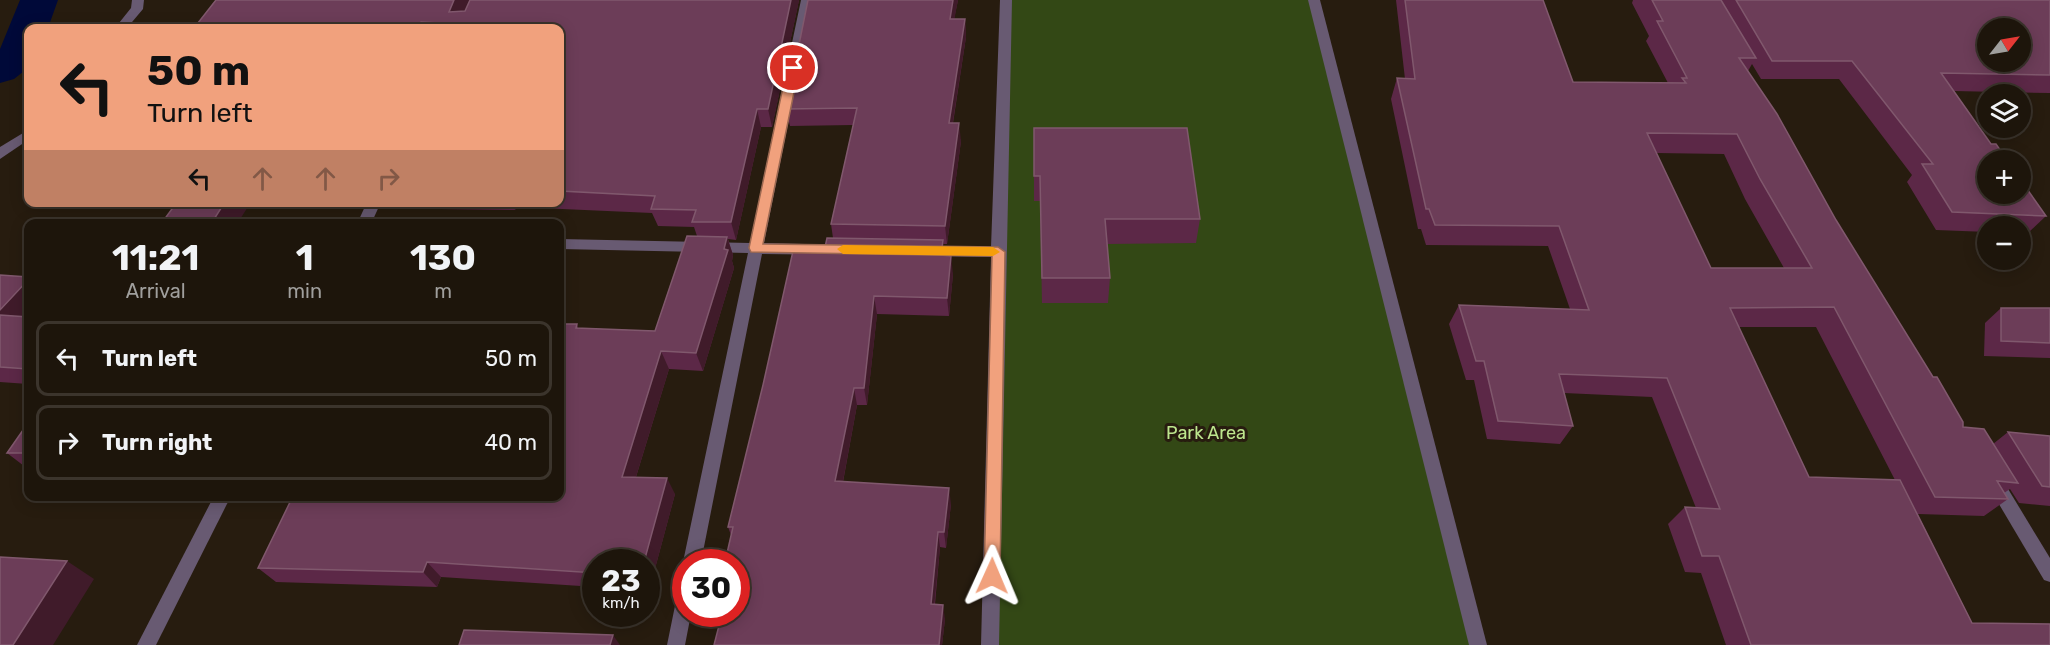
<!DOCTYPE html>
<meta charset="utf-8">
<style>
:root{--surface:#1d150b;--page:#2a2219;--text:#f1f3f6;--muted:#a09f9d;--line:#3b342c}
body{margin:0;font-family:Rubik,sans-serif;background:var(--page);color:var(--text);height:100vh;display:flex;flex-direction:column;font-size:22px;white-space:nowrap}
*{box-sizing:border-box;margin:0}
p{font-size:20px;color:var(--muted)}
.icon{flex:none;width:33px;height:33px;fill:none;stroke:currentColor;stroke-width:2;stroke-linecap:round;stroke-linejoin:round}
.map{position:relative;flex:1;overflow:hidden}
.drawer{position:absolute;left:24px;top:219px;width:540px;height:282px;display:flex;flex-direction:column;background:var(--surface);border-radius:12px;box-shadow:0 3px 15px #0003,0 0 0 2px var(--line)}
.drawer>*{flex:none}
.hud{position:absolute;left:24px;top:24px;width:540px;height:183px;border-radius:12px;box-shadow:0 3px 15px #0003,0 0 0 2px var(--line);background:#f1a17d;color:#111;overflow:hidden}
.needle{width:39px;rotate:59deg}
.tools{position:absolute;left:1977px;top:18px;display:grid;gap:12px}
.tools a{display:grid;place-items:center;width:54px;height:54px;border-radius:50%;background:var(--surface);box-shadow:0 3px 15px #0003,0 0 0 2px var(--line);font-size:30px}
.speed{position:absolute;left:582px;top:549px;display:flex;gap:12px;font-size:30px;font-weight:700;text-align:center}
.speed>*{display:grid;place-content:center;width:78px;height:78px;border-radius:50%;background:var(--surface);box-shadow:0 3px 15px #0003,0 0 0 2px var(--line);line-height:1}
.speed small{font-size:15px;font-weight:400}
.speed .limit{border:9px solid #d22;background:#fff;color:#111}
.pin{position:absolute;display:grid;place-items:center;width:51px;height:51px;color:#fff;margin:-26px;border:3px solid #fff;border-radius:50%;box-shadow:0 2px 6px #0007}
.me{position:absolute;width:66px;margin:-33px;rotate:1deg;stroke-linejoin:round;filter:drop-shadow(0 0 4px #0008)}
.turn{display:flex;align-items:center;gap:21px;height:126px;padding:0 24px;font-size:27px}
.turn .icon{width:78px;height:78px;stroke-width:2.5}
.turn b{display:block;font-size:42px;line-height:51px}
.lanes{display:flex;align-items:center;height:57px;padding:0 24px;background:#0003;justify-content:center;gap:30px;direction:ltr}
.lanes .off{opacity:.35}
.eta{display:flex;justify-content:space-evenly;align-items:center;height:102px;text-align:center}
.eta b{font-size:36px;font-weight:700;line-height:42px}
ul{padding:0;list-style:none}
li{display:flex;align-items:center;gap:18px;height:75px;margin:0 12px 9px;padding:0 12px;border:3px solid var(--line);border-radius:12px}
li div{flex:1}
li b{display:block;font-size:22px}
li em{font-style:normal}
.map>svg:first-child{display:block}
.green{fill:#334815}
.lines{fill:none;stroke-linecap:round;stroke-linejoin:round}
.canal{fill:#000939;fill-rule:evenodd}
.minor{fill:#685a72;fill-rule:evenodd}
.wall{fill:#5c2847;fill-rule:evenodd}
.shaded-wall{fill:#401b2a}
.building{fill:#6c3d58;stroke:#80586d;stroke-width:1.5;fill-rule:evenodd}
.route{fill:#f1a17d;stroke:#9d6951;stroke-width:1.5}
.slow{fill:#f59e0b}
.labels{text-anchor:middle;stroke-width:6;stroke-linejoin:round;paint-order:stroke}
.park-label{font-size:18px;fill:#bde68d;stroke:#271c0f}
</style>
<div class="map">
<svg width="2050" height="645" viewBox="0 0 2050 645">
<rect width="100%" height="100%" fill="#271c0f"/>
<polygon class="green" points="1006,0 1314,0 1478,645 990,645"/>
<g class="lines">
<polygon class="canal" points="20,0 58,0 48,28 28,28 28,68 14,79 0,83 0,49"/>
<g class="minor">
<polygon points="132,0 144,0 143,9 127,28 115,28 131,8"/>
<polygon points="801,0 813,0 764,243 845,245 852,250 845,255 762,254 701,562 686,562 686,567 683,562 748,253 560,249 560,239 750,243"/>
<polygon points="1000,0 1012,0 999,645 981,645 991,257 923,256 916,251 923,246 991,247"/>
<polygon points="1308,0 1320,0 1487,645 1469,645"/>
<polygon points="28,130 28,140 0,159 0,147"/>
<polygon points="367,202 381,202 371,224 357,224"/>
<polygon points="1996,477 2002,479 2050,558 2050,582 2044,580 1990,489 1988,484 1990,479"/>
<polygon points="214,496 231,496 156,645 137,645"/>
<polygon points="686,588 686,614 691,614 685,645 667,645 677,596 680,590"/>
</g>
</g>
<g class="wall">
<polygon points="799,0 772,127 761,127 736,240 728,239 733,255 732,261 734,268 703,371 669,369 636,477 675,494 649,591 646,591 646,562 596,562 596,587 441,577 437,587 276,582 258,568 560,496 577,324 578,328 655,331 697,236 694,227 658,226 652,213 517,207 515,210 440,209 436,202 560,202 560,28 194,28"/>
<polygon points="808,0 958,0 954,19 965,19 966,37 953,123 961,141 947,244 943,244 944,255 953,274 949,316 877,314 867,405 857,405 843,482 951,504 946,548 940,547 935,604 945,619 942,645 714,645 736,614 731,535 728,527 824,252 833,238 831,224 853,125 790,126 786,109"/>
<path d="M 1396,0 L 1543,0 L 1573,82 L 1668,83 L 1646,41 L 1649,36 L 1632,3 L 1633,0 L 2050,0 L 2050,93 L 1954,91 L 1991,144 L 2046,216 L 2028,233 L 2020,233 L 2020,226 L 1988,226 L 1988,232 L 1936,230 L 1907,182 L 1912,175 L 1839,79 L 1761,79 L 1752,64 L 1748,71 L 1836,220 L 1963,427 L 1993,444 L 2008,432 L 2050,436 L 2050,506 L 2019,503 L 2010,489 L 2004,493 L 2008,499 L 1984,516 L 1918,514 L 1972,623 L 2050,645 L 1726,645 L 1701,573 L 1685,572 L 1668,524 L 1685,507 L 1696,508 L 1652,397 L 1564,393 L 1573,426 L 1560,444 L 1487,439 L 1474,380 L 1466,380 L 1449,324 L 1459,305 L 1570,309 L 1548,246 L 1426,245 L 1421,229 L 1418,229 L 1391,99 L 1397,78 L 1405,79 ZM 1656,153 L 1724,154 L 1745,199 L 1784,268 L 1711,268 ZM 1739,327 L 1816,327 L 1895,480 L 1809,477 Z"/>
<polygon points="1034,128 1200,219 1196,243 1107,244 1110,278 1108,303 1042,303 1040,201 1034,201"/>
<polygon points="0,275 28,277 28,384 0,382"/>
<polygon points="2001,308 2050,308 2050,358 1984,356 1985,323"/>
<polygon points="28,423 28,469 7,453"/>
</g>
<g class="shaded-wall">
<polygon points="454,0 471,0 460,24 449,12"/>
<polygon points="791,0 799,0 772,127 768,109"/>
<polygon points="953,0 958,0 951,37 950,19"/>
<polygon points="965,19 966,37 950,140 949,123"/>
<polygon points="421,22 424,28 417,28"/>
<polygon points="757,109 761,127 736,240 731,222"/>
<polygon points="959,123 961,141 947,244 945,226"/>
<polygon points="225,202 251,202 237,224 211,224"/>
<polygon points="512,202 515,202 517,207 515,210"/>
<polygon points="727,237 733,255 732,261 734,268 703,371 696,353"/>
<polygon points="943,240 945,258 941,255"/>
<polygon points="951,256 953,274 949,316 947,298"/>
<polygon points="28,280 28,317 0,319 0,310"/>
<polygon points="874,296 877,314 867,405 864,388"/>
<polygon points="661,351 669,369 631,493 622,477"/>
<polygon points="854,388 857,405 840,497 835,481"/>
<polygon points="667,478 675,494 649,591 646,587 646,562 644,562"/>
<polygon points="949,488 951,504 946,548 944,532"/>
<polygon points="938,532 940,547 933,618 931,604"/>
<polygon points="67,561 94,579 53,645 13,645"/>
<polygon points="427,562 441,577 437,587 423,572"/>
<polygon points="943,605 945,619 942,645 939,645"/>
<polygon points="613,635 620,645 610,645"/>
</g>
<g class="building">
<polygon points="216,0 454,0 449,12 465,11 470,0 791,0 768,109 757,109 731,222 692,222 696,210 651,209 655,196 560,191 560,28 533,28 421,22 417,28 194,28"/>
<polygon points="808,0 953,0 950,19 965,19 949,123 959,123 945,226 831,224 857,108 786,109"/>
<path d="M 1405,0 L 1543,0 L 1573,82 L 1686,83 L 1682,78 L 1687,78 L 1657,21 L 1663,21 L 1652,0 L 1721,0 L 1756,58 L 1739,58 L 1777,114 L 1836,220 L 1933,377 L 1937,377 L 1963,422 L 1963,427 L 1984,429 L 2018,483 L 1997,481 L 2008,499 L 1935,497 L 1834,307 L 1730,308 L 1809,477 L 1900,480 L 1972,623 L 2050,624 L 2050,645 L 1751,645 L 1719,556 L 1702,556 L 1685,507 L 1720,509 L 1667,378 L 1559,374 L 1573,426 L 1498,421 L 1484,361 L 1476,361 L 1459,305 L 1589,310 L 1559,226 L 1435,225 L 1429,209 L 1426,209 L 1397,78 L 1415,79 ZM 1647,133 L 1737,134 L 1760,179 L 1812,268 L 1711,268 Z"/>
<path d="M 1736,0 L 2050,0 L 2050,75 L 1941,73 L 1991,144 L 1996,144 L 2007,160 L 1988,160 L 1988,194 L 2020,194 L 2020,179 L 2046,216 L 1952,212 L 1922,164 L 1933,164 L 1852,61 L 1772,61 ZM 1988,28 L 2020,28 L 2020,62 L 1988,62 Z"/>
<polygon points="1034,128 1187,128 1200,219 1105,219 1110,278 1042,278 1040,176 1034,176"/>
<polygon points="177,202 225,202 211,224 161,224"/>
<polygon points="687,236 727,237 724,249 728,250 696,353 661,351 622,477 667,478 644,562 596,562 596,573 427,562 423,572 258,568 293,496 560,496 560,324 577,324 576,328 655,331"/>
<polygon points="827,238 943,240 941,255 951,256 947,298 874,296 864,388 854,388 835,481 949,488 944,532 938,532 931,604 943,605 939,645 714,645 722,614 736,614 736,562 725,562 733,527 728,527 763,385 793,251 824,252"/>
<polygon points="0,275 28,277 28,280 0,310"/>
<polygon points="2001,308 2050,308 2050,343 2001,341"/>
<polygon points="0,315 28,317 28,369 0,367"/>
<polygon points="28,423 28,453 7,453"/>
<polygon points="2008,432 2050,436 2050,487 2042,486"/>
<polygon points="0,557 67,561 13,645 0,645"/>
<polygon points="464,630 613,635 610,645 459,645"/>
</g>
<polygon class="route" points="793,64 799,68 763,244 998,247 1005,252 1000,576 997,581 992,583 986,581 984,576 992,256 751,252 749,248 787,68"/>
<polygon class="slow" points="843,245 993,247 1000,252 993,256 843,254 837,249"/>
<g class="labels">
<g class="park-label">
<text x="1206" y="439">Park Area</text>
</g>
</g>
</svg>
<div class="tools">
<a><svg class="needle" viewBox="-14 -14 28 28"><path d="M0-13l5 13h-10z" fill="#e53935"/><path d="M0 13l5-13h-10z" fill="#a09f9d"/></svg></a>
<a><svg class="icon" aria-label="layers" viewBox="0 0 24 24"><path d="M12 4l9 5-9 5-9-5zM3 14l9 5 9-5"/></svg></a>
<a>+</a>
<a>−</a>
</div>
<div class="speed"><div>23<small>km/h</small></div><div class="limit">30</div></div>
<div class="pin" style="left:793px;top:68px;background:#d93025"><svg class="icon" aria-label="arrive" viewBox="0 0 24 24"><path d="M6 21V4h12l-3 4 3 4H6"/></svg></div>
<svg class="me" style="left:992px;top:576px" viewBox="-20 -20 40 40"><path d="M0-17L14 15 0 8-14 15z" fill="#f1a17d" stroke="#fff" stroke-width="4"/></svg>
<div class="hud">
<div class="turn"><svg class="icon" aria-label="left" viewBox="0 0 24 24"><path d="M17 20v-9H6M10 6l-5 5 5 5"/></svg><div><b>50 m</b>Turn left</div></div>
<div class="lanes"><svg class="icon" aria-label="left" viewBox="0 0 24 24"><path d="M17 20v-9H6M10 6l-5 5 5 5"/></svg><svg class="icon off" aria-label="ahead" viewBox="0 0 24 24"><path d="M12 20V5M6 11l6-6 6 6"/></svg><svg class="icon off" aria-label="ahead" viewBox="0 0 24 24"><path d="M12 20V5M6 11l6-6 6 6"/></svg><svg class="icon off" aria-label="right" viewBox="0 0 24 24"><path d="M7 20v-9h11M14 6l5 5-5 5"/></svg></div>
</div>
<section class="drawer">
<div class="eta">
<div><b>11:21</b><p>Arrival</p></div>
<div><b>1</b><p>min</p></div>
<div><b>130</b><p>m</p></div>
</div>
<ul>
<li><svg class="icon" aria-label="left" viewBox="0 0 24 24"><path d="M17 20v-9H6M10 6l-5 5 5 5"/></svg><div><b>Turn left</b></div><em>50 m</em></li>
<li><svg class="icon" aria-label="right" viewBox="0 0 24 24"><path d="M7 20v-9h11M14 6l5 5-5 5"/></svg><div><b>Turn right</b></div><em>40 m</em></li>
</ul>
</section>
</div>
